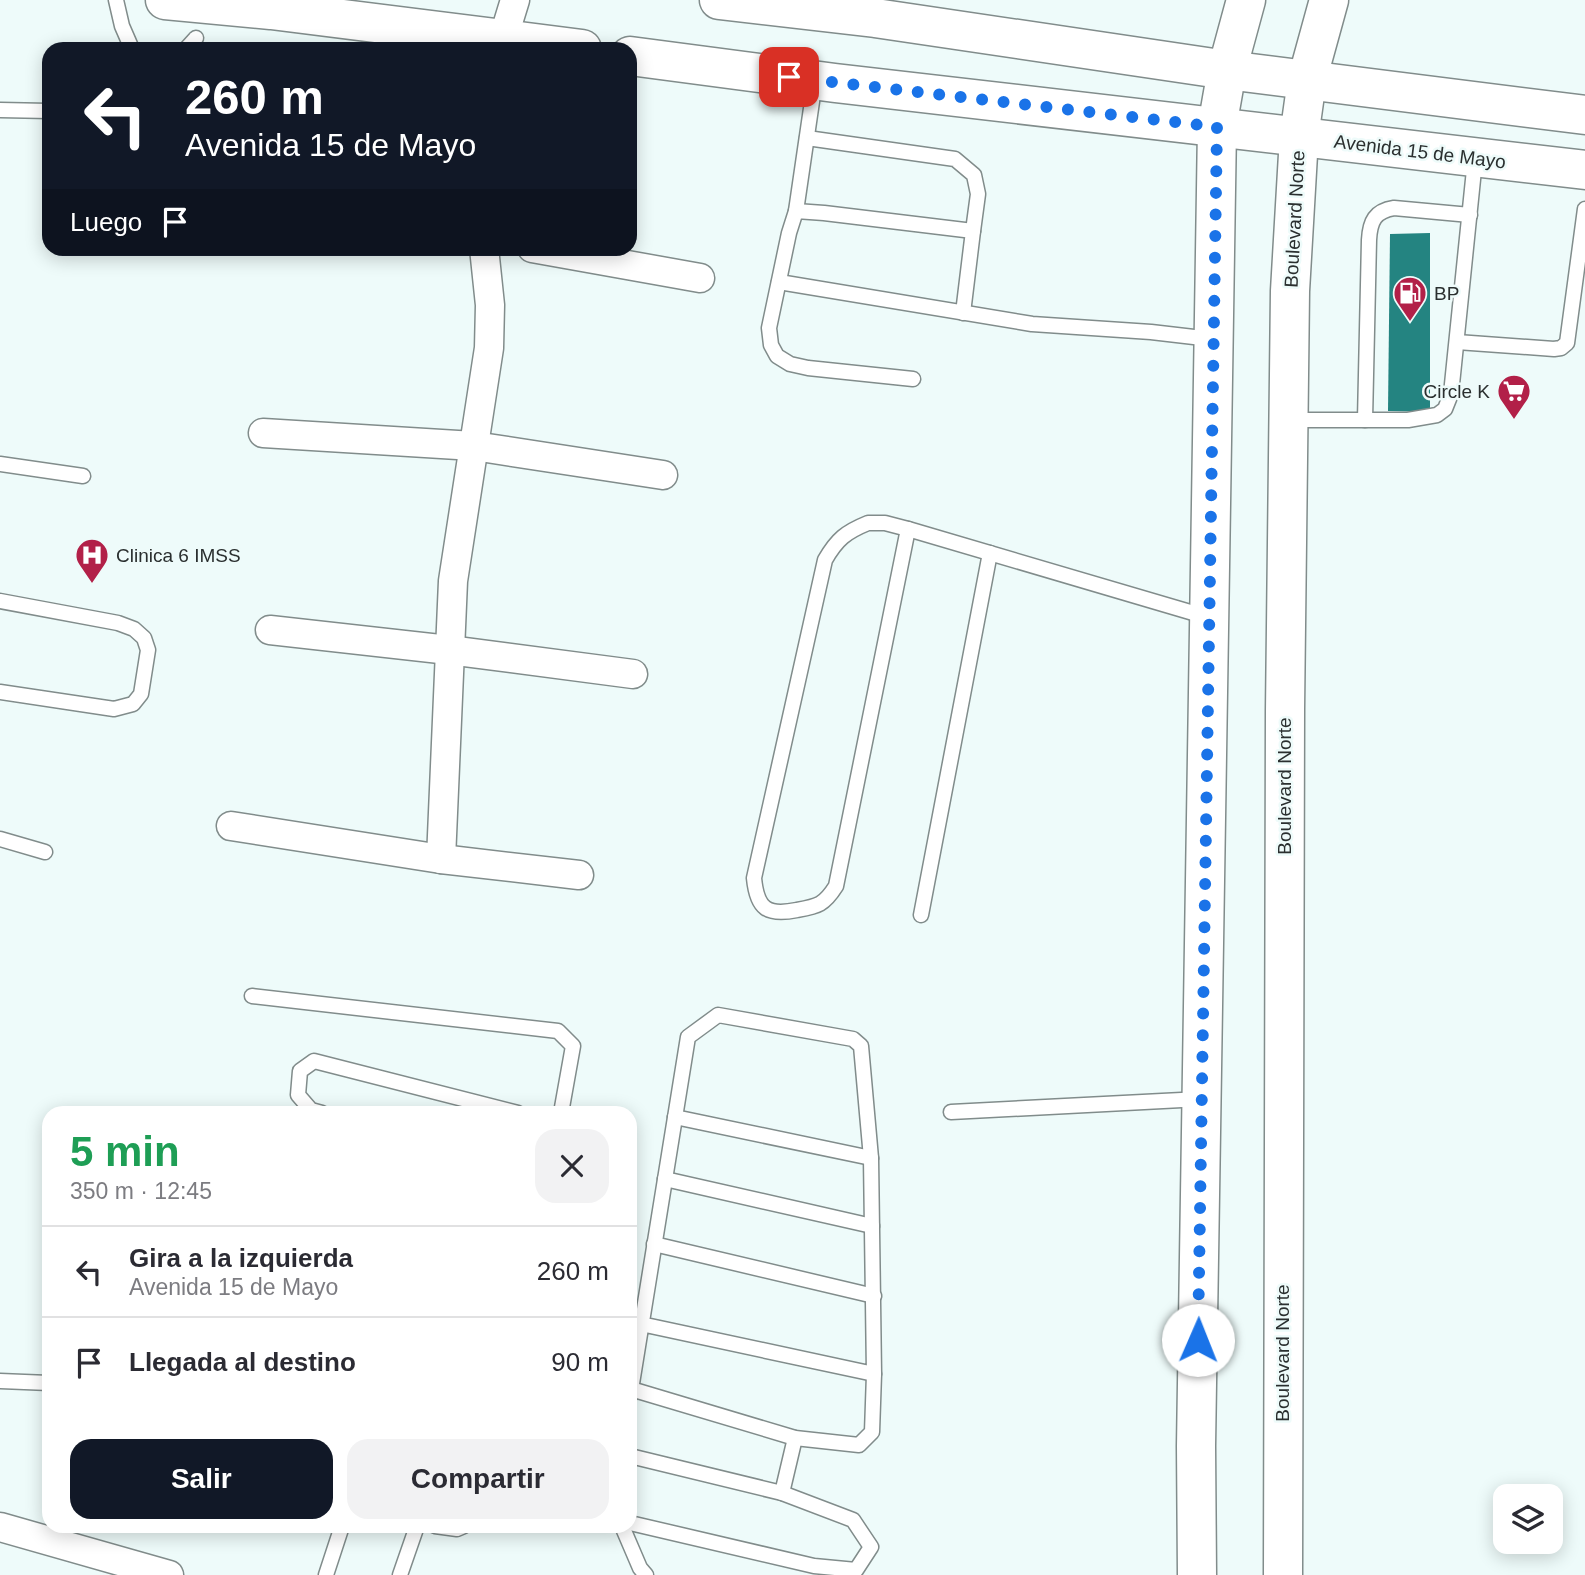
<!DOCTYPE html>
<html lang="es">
<meta charset="utf-8">
<style>
:root{--surface:#fff;--page:#f2f2f3;--text:#2b2b33;--muted:#7c7c81;--line:#e1e1e2;--accent:#111827}
body{margin:0;font-family:Helvetica,sans-serif;background:var(--page);color:var(--text);height:100vh;display:flex;flex-direction:column;font-size:26px;white-space:nowrap}
*{box-sizing:border-box;margin:0}
p{font-size:23px;color:var(--muted)}
.icon{flex:none;width:38px;height:38px;fill:none;stroke:currentColor;stroke-width:2;stroke-linecap:round;stroke-linejoin:round}
.map{position:relative;flex:1;overflow:hidden}
.details{position:absolute;left:42px;top:1106px;width:595px;height:427px;display:flex;flex-direction:column;background:var(--surface);border-radius:21px;box-shadow:0 4px 18px #0003}
.details>*{flex:none}
.top-card{position:absolute;left:42px;top:42px;width:595px;height:214px;border-radius:21px;box-shadow:0 4px 18px #0003;background:#111827;color:#fff;overflow:hidden}
.tools{position:absolute;left:1493px;top:1484px;display:grid;gap:14px}
.tools a{display:grid;place-items:center;width:70px;height:70px;border-radius:14px;background:var(--surface);box-shadow:0 4px 18px #0003;font-size:35px}
.pin{position:absolute;display:grid;place-items:center;width:60px;height:60px;color:#fff;margin:-30px;border-radius:14px;box-shadow:0 4px 10px #0006}
.me{position:absolute;width:77px;margin:-38px;rotate:1deg;stroke-linejoin:round;filter:drop-shadow(0 0 5px #0008)}
.turn{display:flex;align-items:center;gap:24px;height:147px;padding:0 28px;font-size:32px}
.turn .icon{width:91px;height:91px;stroke-width:2.5}
.turn b{display:block;font-size:49px;line-height:60px}
.then{display:flex;align-items:center;height:66px;padding:0 28px;background:#0003;gap:14px;font-size:26px}
.round{display:grid;place-items:center;flex:none;width:74px;height:74px;border-radius:21px;background:var(--page)}
.overview{display:flex;align-items:center;justify-content:space-between;height:119px;padding:0 28px}
h1{font-size:42px;font-weight:700;line-height:52px;color:#1e9e55}
.primary-button{display:flex;gap:14px;margin-top:auto;padding:14px 28px}
.primary-button a{flex:1;height:80px;border-radius:21px;background:var(--accent);color:#fff;font-size:28px;font-weight:700;line-height:80px;text-align:center}
.primary-button a+a{background:var(--page);color:var(--text)}
ul{padding:0;list-style:none}
li{display:flex;align-items:center;gap:21px;height:91px;padding:0 28px;border-top:2px solid var(--line)}
li div{flex:1}
li b{display:block;font-size:26px}
li em{font-style:normal}
.map>svg:first-child{display:block}
.building{fill:#248481}
.lines{fill:none;stroke-linecap:round;stroke-linejoin:round}
.lane-casing{stroke:#818c8b;stroke-width:17}
.street-casing{stroke:#818c8b;stroke-width:31}
.secondary-casing{stroke:#818c8b;stroke-width:41}
.primary-casing{stroke:#818c8b;stroke-width:41}
.lane{stroke:#fff;stroke-width:14}
.street{stroke:#fff;stroke-width:28}
.secondary{stroke:#fff;stroke-width:38}
.primary{stroke:#fff;stroke-width:38}
.route{stroke:#1a73e8;stroke-width:12;stroke-dasharray:0 21.6}
.labels{text-anchor:middle;stroke-width:5;stroke-linejoin:round;paint-order:stroke}
.street-label{font-size:19px;fill:#2a2f2f;stroke:#eefbfa}
.poi-label{font-size:19px;fill:#2a2f2f;stroke:#eefbfa;text-anchor:start}
</style>
<div class="map">
<svg width="1585" height="1575" viewBox="0 0 1585 1575">
<rect width="100%" height="100%" fill="#eefbfa"/>
<polygon class="building" points="1430,233 1430,412 1388,411 1390,234"/>
<g class="lines">
<defs>
<g id="lane">
<polyline points="116,0 122,26 132,49"/>
<polyline points="186,49 196,38"/>
<polyline points="0,110 49,111"/>
<polyline points="807,138 955,159 974,175 978,194 973,231"/>
<polyline points="796,211 815,81"/>
<polyline points="779,282 1032,324 1151,332 1211,339"/>
<polyline points="1457,342 1554,349 1561,348 1567,343 1585,209"/>
<polyline points="913,379 808,368 790,364 777,356 771,345 769,328 789,233 796,211 824,213 973,231 963,313"/>
<polyline points="1288,420 1408,420 1437,415 1445,409 1451,394 1475,160"/>
<path d="M 1365,420 L 1369,240 C 1370,221 1375,211 1394,208 L 1470,215"/>
<polyline points="0,464 83,476"/>
<path d="M 868,523 L 885,523 L 908,529 L 836,886 C 824,905 818,906 797,910 C 767,916 757,909 754,878 L 825,560 C 837,539 846,532 868,523 Z"/>
<polyline points="908,529 1207,617"/>
<polyline points="0,601 118,623 134,629 144,638 148,650 141,694 133,704 114,709 0,692"/>
<polyline points="0,839 45,852"/>
<polyline points="921,915 990,553"/>
<polyline points="252,996 558,1031 573,1046 561,1113"/>
<polyline points="951,1112 1201,1099"/>
<polyline points="322,1113 311,1110 298,1095 300,1071 314,1061 518,1113"/>
<polyline points="675,1117 871,1158"/>
<polyline points="665,1179 872,1226"/>
<polyline points="654,1244 874,1296"/>
<polyline points="0,1381 49,1383"/>
<polyline points="631,1389 795,1438 859,1445 872,1432 874,1374"/>
<polyline points="630,1396 688,1037 718,1015 853,1039 861,1046 871,1158 874,1374 641,1324"/>
<polyline points="630,1456 782,1493 853,1520 871,1547 856,1570 814,1566 630,1523"/>
<polyline points="782,1493 795,1438"/>
<polyline points="435,1526 457,1529 464,1526"/>
<polyline points="622,1526 640,1568 646,1575"/>
<polyline points="326,1575 342,1526"/>
<polyline points="400,1575 417,1526"/>
</g>
<g id="street">
<polyline points="500,49 515,0"/>
<polyline points="532,248 700,278"/>
<polyline points="263,433 474,446 663,475"/>
<polyline points="270,630 449,650 633,674"/>
<polyline points="231,826 441,859 579,875"/>
<polyline points="441,859 453,581 489,348 490,305 484,248"/>
<polyline points="0,1527 169,1575"/>
</g>
<g id="secondary">
<polyline points="165,0 271,10 582,49"/>
<polyline points="719,0 875,18 1227,70 1585,115"/>
<polyline points="630,56 835,83 1585,170"/>
</g>
<g id="primary">
<polyline points="1197,1575 1196,1446 1217,127 1227,70 1246,0"/>
<polyline points="1283,1575 1285,710 1290,291 1299,137 1307,80 1329,0"/>
</g>
</defs>
<use href="#lane" class="lane-casing"/>
<use href="#street" class="street-casing"/>
<use href="#secondary" class="secondary-casing"/>
<use href="#primary" class="primary-casing"/>
<use href="#lane" class="lane"/>
<use href="#street" class="street"/>
<use href="#secondary" class="secondary"/>
<use href="#primary" class="primary"/>
</g>
<g class="lines">
<polyline class="route" points="789,77 1217,127 1198,1340"/>
</g>
<defs>
<symbol id="fuel-pin" viewBox="-11 -11 22 30"><path d="M0 17L-7.5 6A9.5 9.5 0 1 1 7.5 6Z" fill="#b22048" stroke="#eefbfa"/><path d="M-5.5-6h7V0h2V4h1.3V-2.5L3-4.5l.8-.8L6-3V5H2.5V1h-1V6h-7ZM-4.2-4.7v3.2H.2V-4.7Z" fill="#fff"/></symbol>
<symbol id="supermarket-pin" viewBox="-11 -11 22 30"><path d="M0 17L-7.5 6A9.5 9.5 0 1 1 7.5 6Z" fill="#b22048" stroke="#eefbfa"/><path d="M-6-5.5h2.5l.6 2H6L4.5 2H-2.5L-4.4-4H-6ZM-1.5 3.2a1.3 1.3 0 1 0 .1 0ZM3 3.2a1.3 1.3 0 1 0 .1 0Z" fill="#fff"/></symbol>
<symbol id="hospital-pin" viewBox="-11 -11 22 30"><path d="M0 17L-7.5 6A9.5 9.5 0 1 1 7.5 6Z" fill="#b22048" stroke="#eefbfa"/><path d="M-5-5h3v3.5h4V-5h3V5h-3V1.5h-4V5h-3Z" fill="#fff"/></symbol>
</defs>
<g fill-rule="evenodd">
<use href="#fuel-pin" x="1391" y="274" width="38" height="52"/>
<use href="#supermarket-pin" x="1495" y="372" width="38" height="52"/>
<use href="#hospital-pin" x="73" y="536" width="38" height="52"/>
</g>
<g class="labels">
<g class="street-label">
<text transform="translate(1420 151) rotate(7)" y="7">Avenida 15 de Mayo</text>
<text transform="translate(1294 219) rotate(-87)" y="7">Boulevard Norte</text>
<text transform="translate(1284 786) rotate(-90)" y="7">Boulevard Norte</text>
<text transform="translate(1282 1353) rotate(-90)" y="7">Boulevard Norte</text>
</g>
<g class="poi-label">
<text x="1434" y="300">BP</text>
<text x="1490" y="398" text-anchor="end">Circle K</text>
<text x="116" y="562">Clinica 6 IMSS</text>
</g>
</g>
</svg>
<div class="tools">
<a><svg class="icon" aria-label="layers" viewBox="0 0 24 24"><path d="M12 4l9 5-9 5-9-5zM3 14l9 5 9-5"/></svg></a>
</div>
<div class="pin" style="left:789px;top:77px;background:#d93025"><svg class="icon" aria-label="arrive" viewBox="0 0 24 24"><path d="M6 21V4h12l-3 4 3 4H6"/></svg></div>
<svg class="me" style="left:1198px;top:1340px" viewBox="-20 -20 40 40"><circle r="19" fill="#fff"/><path d="M0-13L10 11 0 6-10 11z" fill="#1a73e8"/></svg>
<div class="top-card">
<div class="turn"><svg class="icon" aria-label="left" viewBox="0 0 24 24"><path d="M17 20v-9H6M10 6l-5 5 5 5"/></svg><div><b>260 m</b>Avenida 15 de Mayo</div></div>
<div class="then">Luego<svg class="icon" aria-label="arrive" viewBox="0 0 24 24"><path d="M6 21V4h12l-3 4 3 4H6"/></svg></div>
</div>
<section class="details">
<div class="overview"><div><h1>5 min</h1><p>350 m · 12:45</p></div><a class="round"><svg class="icon" aria-label="close" viewBox="0 0 24 24"><path d="M6 6l12 12M18 6L6 18"/></svg></a></div>
<ul>
<li><svg class="icon" aria-label="left" viewBox="0 0 24 24"><path d="M17 20v-9H6M10 6l-5 5 5 5"/></svg><div><b>Gira a la izquierda</b><p>Avenida 15 de Mayo</p></div><em>260 m</em></li>
<li><svg class="icon" aria-label="arrive" viewBox="0 0 24 24"><path d="M6 21V4h12l-3 4 3 4H6"/></svg><div><b>Llegada al destino</b></div><em>90 m</em></li>
</ul>
<div class="primary-button"><a>Salir</a><a>Compartir</a></div>
</section>
</div>
